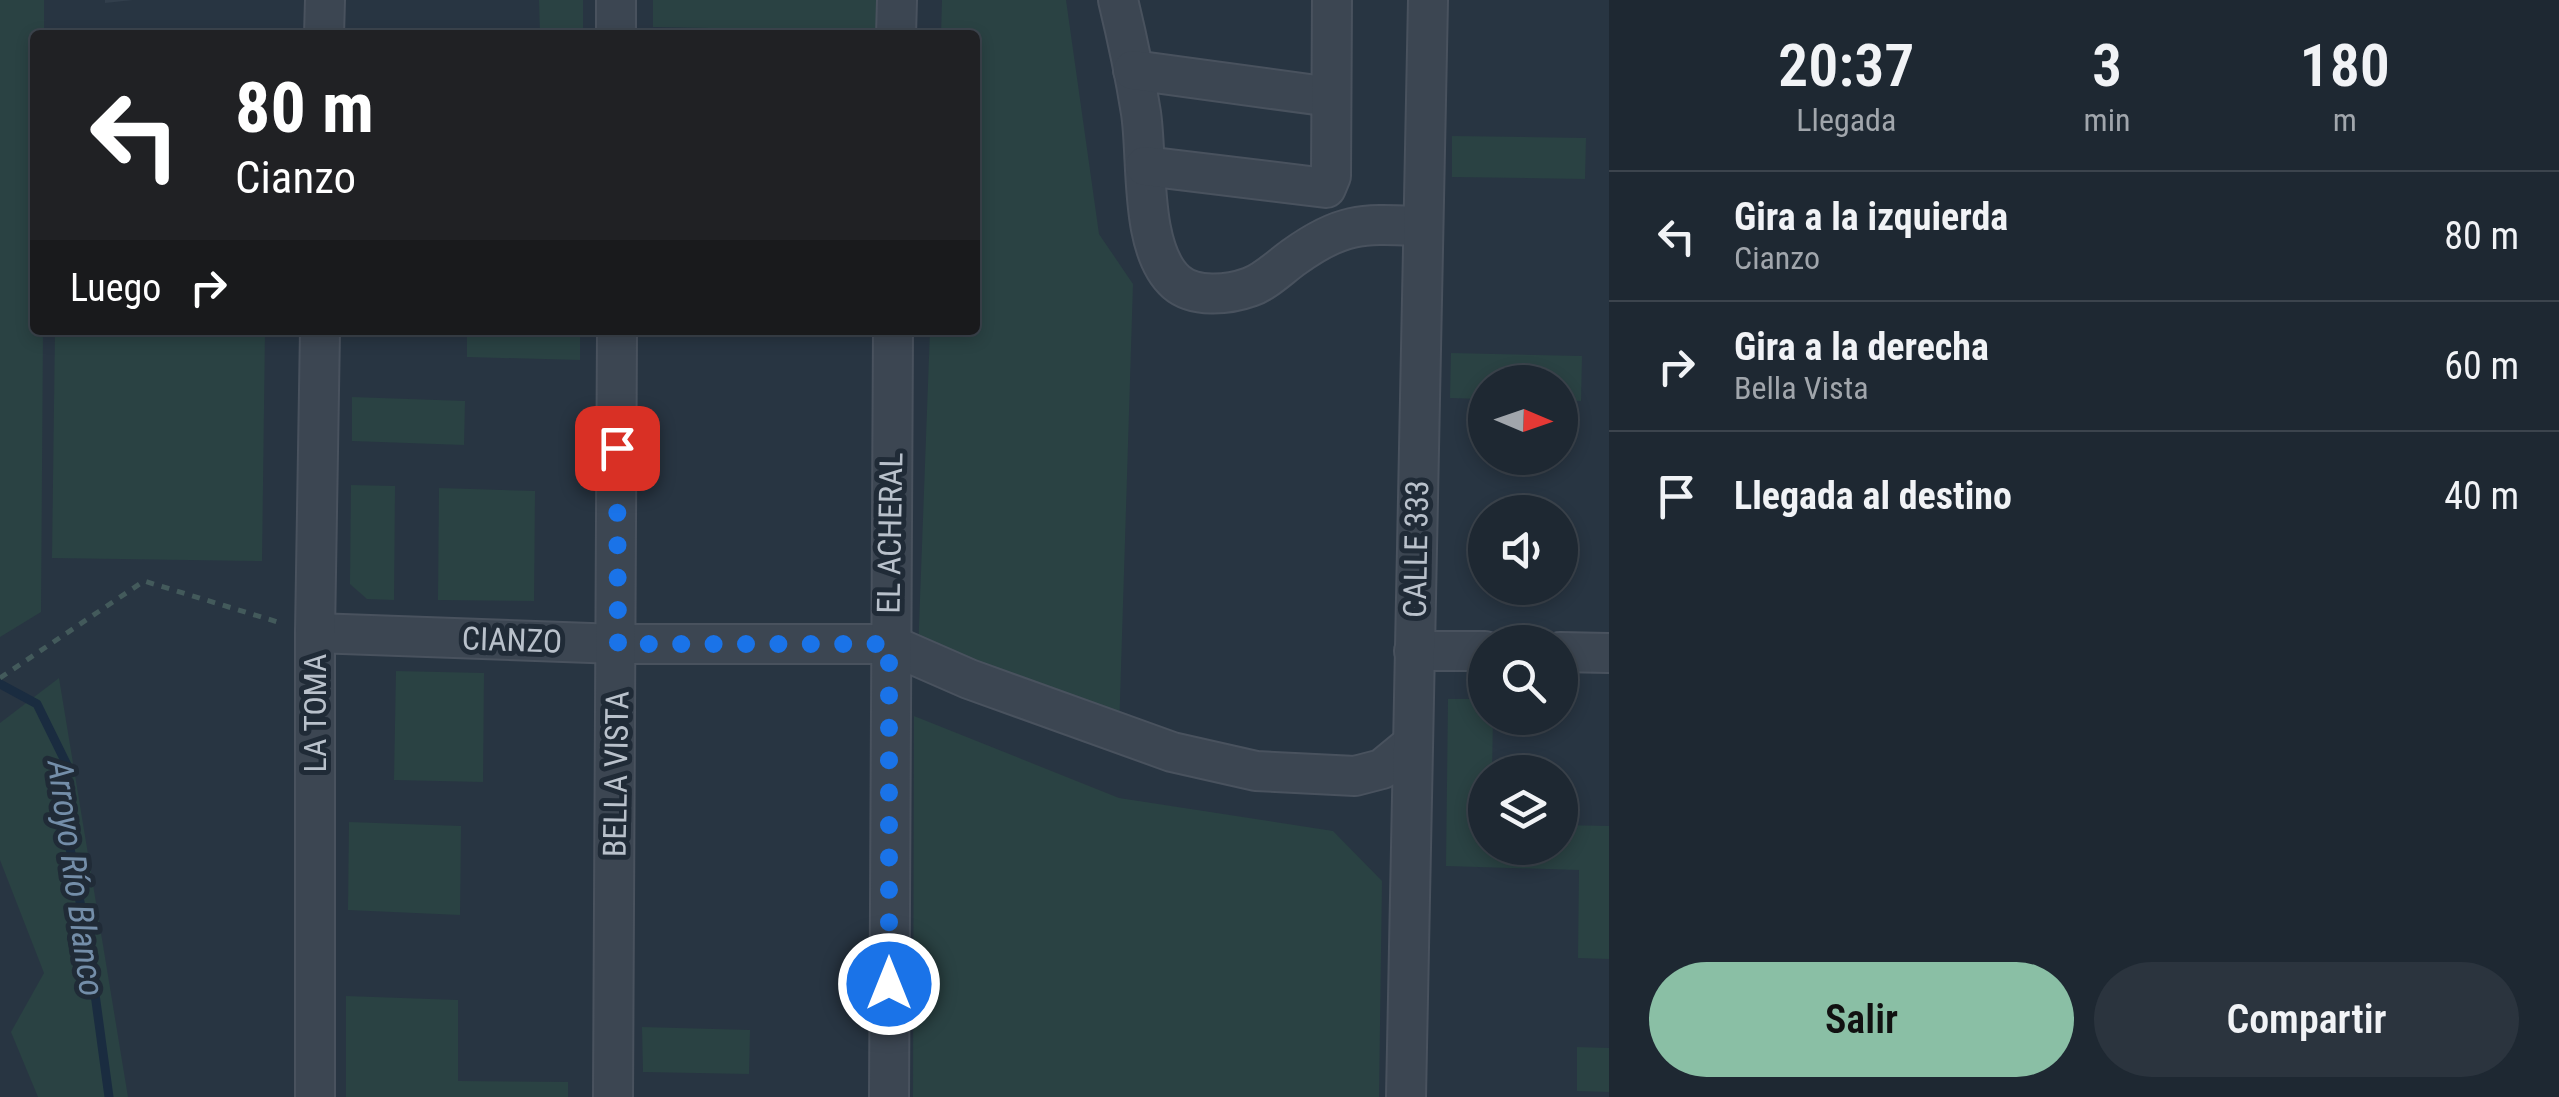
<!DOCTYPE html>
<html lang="es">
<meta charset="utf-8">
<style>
:root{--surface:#1e2832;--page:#2b343e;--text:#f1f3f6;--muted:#a1a6ac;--line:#3c444d;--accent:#8abfa5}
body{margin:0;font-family:"Roboto Condensed",sans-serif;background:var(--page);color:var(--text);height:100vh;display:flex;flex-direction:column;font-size:38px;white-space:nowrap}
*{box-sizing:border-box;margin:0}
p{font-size:32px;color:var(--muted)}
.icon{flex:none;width:55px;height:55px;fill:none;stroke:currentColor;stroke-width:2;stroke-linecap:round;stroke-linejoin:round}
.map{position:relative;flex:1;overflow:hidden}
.panel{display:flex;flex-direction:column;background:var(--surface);width:950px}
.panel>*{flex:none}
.guide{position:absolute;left:30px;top:30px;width:950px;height:305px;border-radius:10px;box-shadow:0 5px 15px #0003,0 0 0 2px var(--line);background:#202124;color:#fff;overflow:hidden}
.needle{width:65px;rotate:92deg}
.controls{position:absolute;left:1468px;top:365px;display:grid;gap:20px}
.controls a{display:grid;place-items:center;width:110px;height:110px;border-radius:50%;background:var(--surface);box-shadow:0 5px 15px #0003,0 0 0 2px var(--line);font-size:50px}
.pin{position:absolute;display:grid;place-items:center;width:85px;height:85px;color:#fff;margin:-42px;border-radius:20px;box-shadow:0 5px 15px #0006}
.me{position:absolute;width:110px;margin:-55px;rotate:0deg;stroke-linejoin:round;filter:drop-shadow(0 0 8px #0008)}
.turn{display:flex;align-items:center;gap:35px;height:210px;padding:0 40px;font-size:45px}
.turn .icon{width:130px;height:130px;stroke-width:2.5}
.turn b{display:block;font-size:70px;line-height:85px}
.then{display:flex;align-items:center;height:95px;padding:0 40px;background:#0003;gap:20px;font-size:38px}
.eta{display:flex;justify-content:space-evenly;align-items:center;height:170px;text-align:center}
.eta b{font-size:60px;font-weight:600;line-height:70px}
.primary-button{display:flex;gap:20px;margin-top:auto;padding:20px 40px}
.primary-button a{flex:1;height:115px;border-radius:60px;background:var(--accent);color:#111;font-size:40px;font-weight:600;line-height:115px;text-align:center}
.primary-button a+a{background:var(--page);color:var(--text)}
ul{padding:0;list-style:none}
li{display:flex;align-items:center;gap:30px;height:130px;padding:0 40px;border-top:2px solid var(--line)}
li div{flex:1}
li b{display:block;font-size:38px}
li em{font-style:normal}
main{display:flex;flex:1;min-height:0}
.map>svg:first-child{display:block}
.green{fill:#2a4243}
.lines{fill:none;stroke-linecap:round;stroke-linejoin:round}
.stream{stroke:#1a2c40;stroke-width:9}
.minor-casing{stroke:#49525e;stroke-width:42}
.path{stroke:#435a5b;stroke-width:5;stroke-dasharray:8 8;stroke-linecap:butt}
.minor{stroke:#3c4652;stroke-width:38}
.wall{fill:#323f4c}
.route{stroke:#1a73e8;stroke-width:18;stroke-dasharray:0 32.4}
.labels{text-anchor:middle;stroke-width:10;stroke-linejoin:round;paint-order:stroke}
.street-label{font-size:32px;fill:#b9c1cb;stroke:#202b37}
.water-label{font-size:35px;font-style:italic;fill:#748ea9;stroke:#202b37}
</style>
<main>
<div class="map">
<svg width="1609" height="1097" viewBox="0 0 1609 1097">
<rect width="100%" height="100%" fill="#283542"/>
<g class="green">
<polygon points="0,0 44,0 44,35 35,35 35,330 43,330 41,612 0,637"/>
<polygon points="539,0 583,0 583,35 540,35"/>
<polygon points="653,0 878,0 878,31 653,27"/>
<polygon points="942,0 1066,0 1099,234 1133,284 1119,732 918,653 930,330 975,330 975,35 941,35"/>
<polygon points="1452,136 1586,138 1585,179 1452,177"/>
<polygon points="55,330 265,330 262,561 52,558"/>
<polygon points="467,330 580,330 580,360 467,357"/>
<polygon points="1451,353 1582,356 1581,401 1560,400 1560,382 1485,382 1485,399 1450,398"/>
<polygon points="352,397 465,401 464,445 352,441"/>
<polygon points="351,485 395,486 394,600 367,599 350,584"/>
<polygon points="439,488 535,491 534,601 438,600"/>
<polygon points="396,671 484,673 483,782 394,780"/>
<polygon points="59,678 128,1097 38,1097 11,1032 44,973 0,860 0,723"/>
<polygon points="1448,699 1485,699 1485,718 1493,718 1492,772 1485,772 1485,848 1560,848 1560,825 1609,826 1609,959 1578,958 1579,870 1446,866"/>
<polygon points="914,716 1119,798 1333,831 1382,881 1379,1097 913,1097"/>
<polygon points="349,822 461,826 460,915 348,910"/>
<polygon points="346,996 458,1000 458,1081 568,1082 568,1097 346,1097"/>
<polygon points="642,1027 750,1030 749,1074 643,1072"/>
<polygon points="1577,1047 1609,1048 1609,1092 1577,1091"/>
</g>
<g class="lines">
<polyline class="stream" points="0,684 37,704 67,765 65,821 89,950 109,1097"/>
<defs>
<g id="minor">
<polyline points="616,0 616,35"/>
<path d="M 1118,0 C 1127,37 1135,75 1141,113 C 1148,159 1139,249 1176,282 C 1194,298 1228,295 1250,287 C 1265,282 1280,267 1294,257 C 1344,221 1364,224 1423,226"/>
<polyline points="324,35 325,0"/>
<polyline points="896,35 897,0"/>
<polyline points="1133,70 1331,97"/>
<polyline points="1145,166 1326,188 1331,176 1332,0"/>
<polyline points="315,633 618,644 889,644 969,679 1172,752 1256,771 1355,776 1382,769 1410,746"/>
<polyline points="1414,651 1485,651"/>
<polyline points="1560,652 1609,653"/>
<polyline points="315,1097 315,633 320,330"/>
<polyline points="613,1097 617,330"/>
<polyline points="889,1097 893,330"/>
<polyline points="1406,1097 1428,0"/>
</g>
</defs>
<use href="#minor" class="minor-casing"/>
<polyline class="path" points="0,678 144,581 281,623"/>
<use href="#minor" class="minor"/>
</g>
<polygon class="wall" points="105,0 133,0 105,3"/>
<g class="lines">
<polyline class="route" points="617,448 618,644 889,644 889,984"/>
</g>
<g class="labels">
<g class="street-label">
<text transform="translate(890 533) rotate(-89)" y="11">EL ACHERAL</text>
<text transform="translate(1416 549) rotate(-89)" y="11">CALLE 333</text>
<text transform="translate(512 640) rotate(2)" y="11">CIANZO</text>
<text transform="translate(315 713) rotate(-90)" y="11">LA TOMA</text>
<text transform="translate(616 774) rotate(-89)" y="11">BELLA VISTA</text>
</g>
<g class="water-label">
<text transform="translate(76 878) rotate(82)" y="12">Arroyo Río Blanco</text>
</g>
</g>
</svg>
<div class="controls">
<a><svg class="needle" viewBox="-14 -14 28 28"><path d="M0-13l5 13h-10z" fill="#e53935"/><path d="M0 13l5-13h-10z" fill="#a1a6ac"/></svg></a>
<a><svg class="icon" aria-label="sound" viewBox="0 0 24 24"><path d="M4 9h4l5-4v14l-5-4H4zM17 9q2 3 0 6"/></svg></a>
<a><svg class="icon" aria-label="search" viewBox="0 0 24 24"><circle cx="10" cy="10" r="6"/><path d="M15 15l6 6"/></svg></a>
<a><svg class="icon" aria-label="layers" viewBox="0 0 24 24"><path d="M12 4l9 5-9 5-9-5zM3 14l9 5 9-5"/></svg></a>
</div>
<div class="pin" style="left:617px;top:448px;background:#d93025"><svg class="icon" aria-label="arrive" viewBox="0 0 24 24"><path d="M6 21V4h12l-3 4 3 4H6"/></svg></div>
<svg class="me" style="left:889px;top:984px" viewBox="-20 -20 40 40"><circle r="17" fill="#1a73e8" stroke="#fff" stroke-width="3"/><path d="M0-11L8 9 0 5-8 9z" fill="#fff"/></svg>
<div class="guide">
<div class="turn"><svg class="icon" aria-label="left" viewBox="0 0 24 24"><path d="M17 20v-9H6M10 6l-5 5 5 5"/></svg><div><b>80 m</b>Cianzo</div></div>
<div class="then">Luego<svg class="icon" aria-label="right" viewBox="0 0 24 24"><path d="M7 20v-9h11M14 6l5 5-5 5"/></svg></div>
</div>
</div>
<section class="panel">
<div class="eta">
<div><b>20:37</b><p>Llegada</p></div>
<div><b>3</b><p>min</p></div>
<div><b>180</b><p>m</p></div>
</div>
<ul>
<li><svg class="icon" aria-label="left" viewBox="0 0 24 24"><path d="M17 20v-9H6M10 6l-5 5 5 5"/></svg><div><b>Gira a la izquierda</b><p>Cianzo</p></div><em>80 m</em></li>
<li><svg class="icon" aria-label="right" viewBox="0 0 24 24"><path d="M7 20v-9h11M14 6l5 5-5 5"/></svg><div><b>Gira a la derecha</b><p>Bella Vista</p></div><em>60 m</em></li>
<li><svg class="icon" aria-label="arrive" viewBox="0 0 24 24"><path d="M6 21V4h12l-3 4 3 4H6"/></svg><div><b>Llegada al destino</b></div><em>40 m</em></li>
</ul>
<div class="primary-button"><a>Salir</a><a>Compartir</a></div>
</section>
</main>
